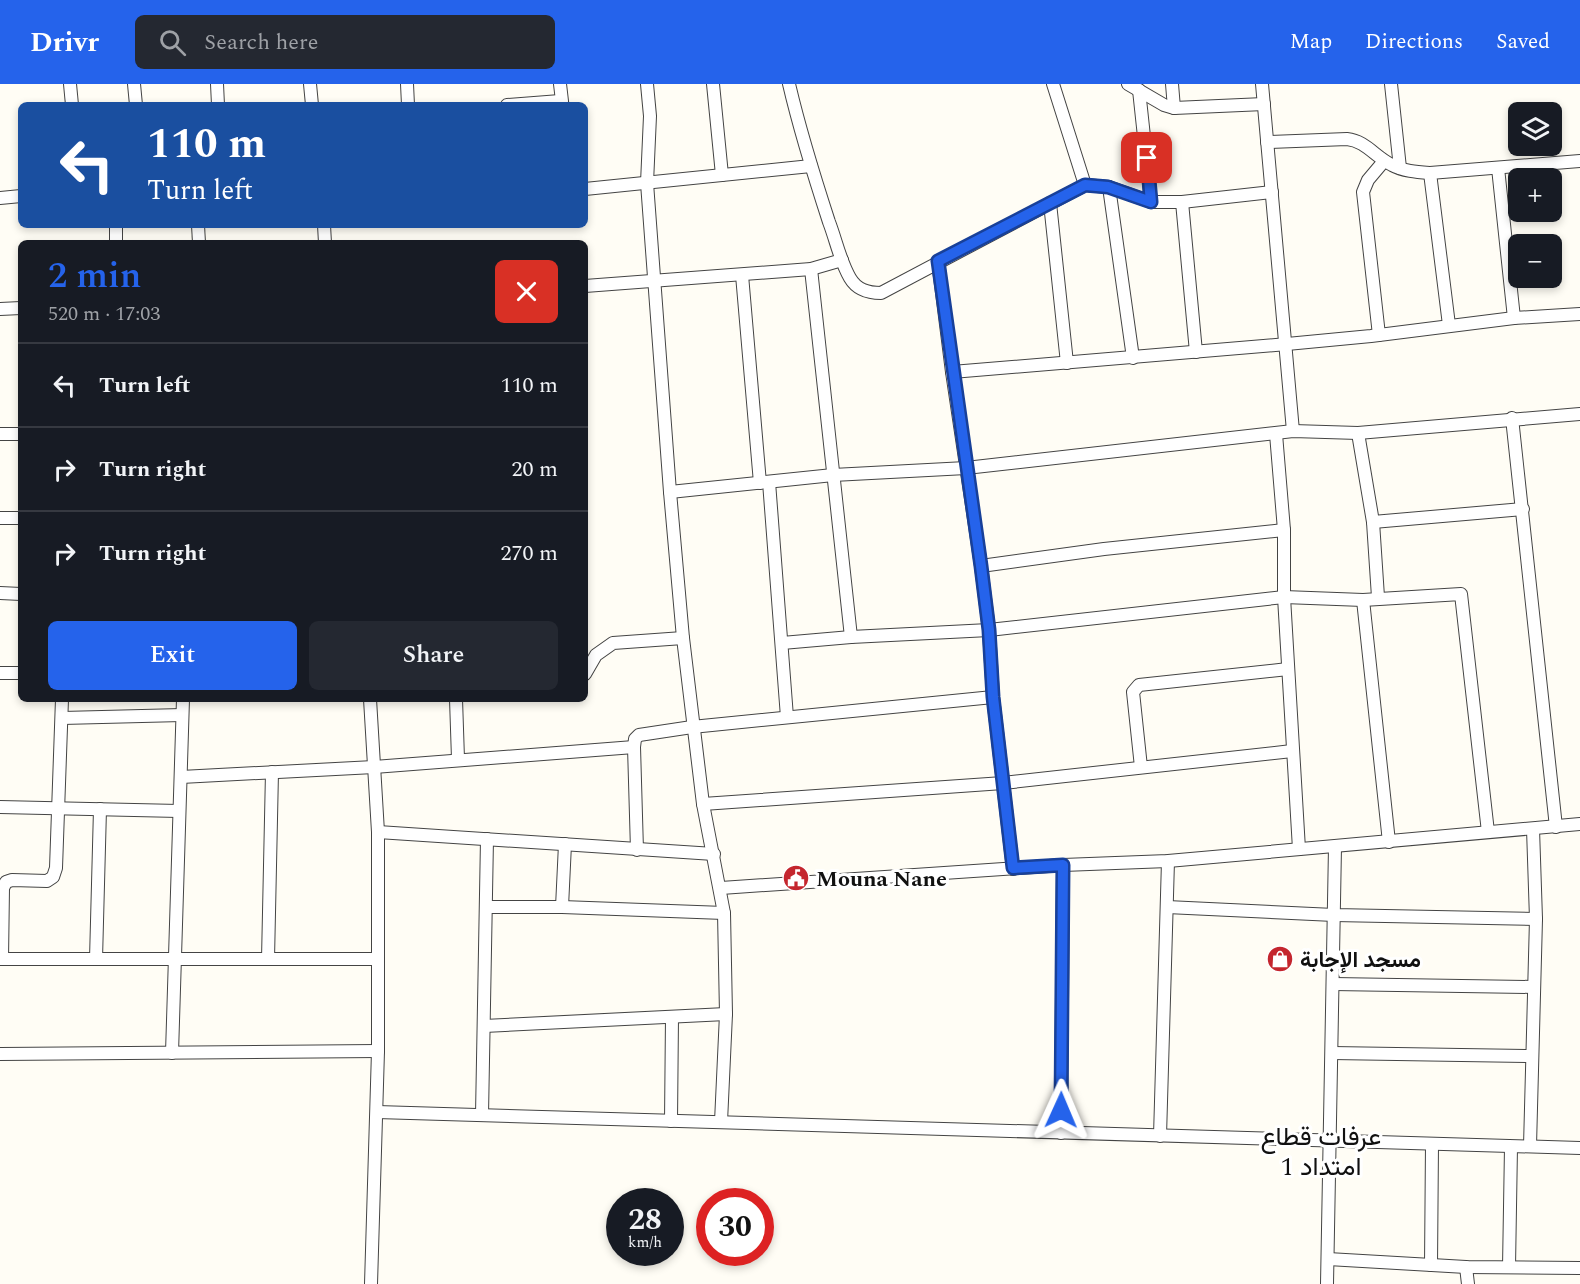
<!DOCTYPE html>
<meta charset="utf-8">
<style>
:root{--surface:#171b24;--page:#242831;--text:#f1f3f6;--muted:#9ea1a6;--line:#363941;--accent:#2563eb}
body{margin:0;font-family:Spectral,Vazirmatn,serif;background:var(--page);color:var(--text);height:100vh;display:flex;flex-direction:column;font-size:22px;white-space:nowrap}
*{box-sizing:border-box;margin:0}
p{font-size:20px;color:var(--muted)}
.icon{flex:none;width:33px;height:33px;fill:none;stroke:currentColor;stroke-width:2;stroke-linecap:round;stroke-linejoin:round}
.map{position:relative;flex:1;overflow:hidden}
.drawer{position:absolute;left:18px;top:156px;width:570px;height:462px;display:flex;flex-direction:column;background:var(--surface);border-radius:9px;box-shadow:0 3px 9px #0003}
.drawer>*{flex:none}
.guide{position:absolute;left:18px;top:18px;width:570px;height:126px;border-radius:9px;box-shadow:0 3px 9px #0003;background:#1a4fa0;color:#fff;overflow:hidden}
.fabs{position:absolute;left:1508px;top:18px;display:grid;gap:12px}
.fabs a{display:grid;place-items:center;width:54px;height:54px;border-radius:9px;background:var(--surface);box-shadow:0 3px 9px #0003;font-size:30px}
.speed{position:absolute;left:606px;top:1104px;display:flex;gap:12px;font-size:30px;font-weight:700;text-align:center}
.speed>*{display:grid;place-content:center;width:78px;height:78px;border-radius:50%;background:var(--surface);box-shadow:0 3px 9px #0003;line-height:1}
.speed small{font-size:15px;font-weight:400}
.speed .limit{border:9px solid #d22;background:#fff;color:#111}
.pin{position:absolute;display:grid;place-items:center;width:51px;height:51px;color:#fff;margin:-26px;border-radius:12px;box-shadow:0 3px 9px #0006}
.me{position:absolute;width:66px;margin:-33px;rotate:1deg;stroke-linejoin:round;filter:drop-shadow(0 0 4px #0008)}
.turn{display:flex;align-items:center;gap:21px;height:126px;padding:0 30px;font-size:27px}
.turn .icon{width:78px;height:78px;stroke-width:2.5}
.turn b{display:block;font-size:42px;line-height:51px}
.round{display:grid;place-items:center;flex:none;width:63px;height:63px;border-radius:9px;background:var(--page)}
.overview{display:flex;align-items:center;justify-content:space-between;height:102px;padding:0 30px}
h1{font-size:36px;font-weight:600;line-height:45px;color:var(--accent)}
.cta{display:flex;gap:12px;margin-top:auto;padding:12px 30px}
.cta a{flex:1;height:69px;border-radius:9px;background:var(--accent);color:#fff;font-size:24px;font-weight:600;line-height:69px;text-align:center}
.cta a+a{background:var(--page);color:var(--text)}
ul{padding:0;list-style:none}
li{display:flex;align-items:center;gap:18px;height:84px;padding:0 30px;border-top:2px solid var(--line)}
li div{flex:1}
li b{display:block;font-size:22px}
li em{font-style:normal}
header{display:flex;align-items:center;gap:36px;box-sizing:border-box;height:84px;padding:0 30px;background:var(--accent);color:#fff}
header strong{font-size:28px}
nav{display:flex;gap:33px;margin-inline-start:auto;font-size:21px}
.search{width:420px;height:54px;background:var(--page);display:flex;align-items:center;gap:15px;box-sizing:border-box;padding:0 21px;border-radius:9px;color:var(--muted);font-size:22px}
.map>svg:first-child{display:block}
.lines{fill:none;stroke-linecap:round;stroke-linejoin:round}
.street-casing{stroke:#444;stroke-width:14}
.street{stroke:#fff;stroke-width:12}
.route-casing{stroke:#184099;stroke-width:15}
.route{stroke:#2563eb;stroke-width:10}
.labels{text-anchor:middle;stroke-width:6;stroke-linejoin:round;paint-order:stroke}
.poi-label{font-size:22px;font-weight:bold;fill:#111;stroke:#fff;text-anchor:start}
.quarter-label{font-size:26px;fill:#111;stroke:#fff}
</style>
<header>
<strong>Drivr</strong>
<div class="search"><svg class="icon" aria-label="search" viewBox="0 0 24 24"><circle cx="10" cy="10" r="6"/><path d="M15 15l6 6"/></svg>Search here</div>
<nav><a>Map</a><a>Directions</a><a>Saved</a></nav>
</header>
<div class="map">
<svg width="1580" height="1200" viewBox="0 0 1580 1200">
<rect width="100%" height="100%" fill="#fffdf5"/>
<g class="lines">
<defs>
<g id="street">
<polyline points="70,0 72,21"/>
<polyline points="134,0 136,21"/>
<polyline points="217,0 218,21"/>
<polyline points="310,0 312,21"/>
<polyline points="407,0 408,21"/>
<polyline points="560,0 562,17"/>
<polyline points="647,0 650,32 647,99 670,408 683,554 703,720 724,829 726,930 721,1038"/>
<polyline points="713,0 722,91"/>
<path d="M 789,0 C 800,47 814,92 829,138 C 836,156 840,177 850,194 C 857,206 868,209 881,209 L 1085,101 L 1109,103 L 1151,118 L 1182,118 L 1272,108"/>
<polyline points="1053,0 1085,101"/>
<polyline points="1128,0 1164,21 1174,24 1264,20"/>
<polyline points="1172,0 1174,24"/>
<polyline points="1262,0 1293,347"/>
<polyline points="1391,0 1400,84"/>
<polyline points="1139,6 1151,118"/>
<polyline points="507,21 560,17 563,21"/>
<path d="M 1267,58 L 1347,55 C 1366,57 1375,73 1392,81 C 1403,87 1417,88 1430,89 L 1580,77"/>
<polyline points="1498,84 1514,234"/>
<polyline points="1430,89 1449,241"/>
<polyline points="1109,103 1133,274"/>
<polyline points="585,105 811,82"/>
<polyline points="0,114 21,112"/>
<polyline points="1182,118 1196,268"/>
<polyline points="1050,119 1067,279"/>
<polyline points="116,141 116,159"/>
<polyline points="198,141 199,159"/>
<polyline points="324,141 325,159"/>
<polyline points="938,177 952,288 981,482 989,546 993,613 1013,785"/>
<polyline points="811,185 851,553"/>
<polyline points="742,191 760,399"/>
<polyline points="585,202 811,185 842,176"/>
<polyline points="0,225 21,224"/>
<polyline points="1379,251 1363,108 1368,96 1384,77"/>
<polyline points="952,288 1287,260 1371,252 1514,234 1580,230"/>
<polyline points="1512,334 1556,743"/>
<polyline points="1358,349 1373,438 1378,513"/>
<polyline points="0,350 21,350"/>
<polyline points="1276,350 1284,446 1284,513 1299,765"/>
<polyline points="769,398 787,633"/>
<polyline points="670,408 833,391 966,384 1293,347 1358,349 1580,330"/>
<polyline points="0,434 21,434"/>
<polyline points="1373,438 1523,425"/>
<polyline points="981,482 1104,465 1284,446"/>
<polyline points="0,509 21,510"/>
<polyline points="1363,516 1389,758"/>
<polyline points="782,559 851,553 989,546 1284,513 1363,516 1461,510 1488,748"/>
<polyline points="0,589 21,589"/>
<polyline points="585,590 596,571 613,559 683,554"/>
<polyline points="370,615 378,748 378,967 371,1200"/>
<polyline points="456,615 458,675"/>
<polyline points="62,634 182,631"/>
<polyline points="1141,683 1133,608 1139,601 1288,585"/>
<polyline points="181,693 374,683 634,663"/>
<polyline points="703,720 1003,699 1292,667"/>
<polyline points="0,723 179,727"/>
<polyline points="378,748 714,770"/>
<polyline points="637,766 634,663 635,655 639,651 692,643 993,613"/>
<polyline points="721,804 1063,781 1168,777 1580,740"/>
<polyline points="486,823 562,823 724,829"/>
<polyline points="562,823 565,760"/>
<polyline points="1167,823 1334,831 1536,835"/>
<polyline points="0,875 378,875"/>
<polyline points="2,875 3,804 6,798 12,796 47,797 53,793 56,784 62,615"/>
<polyline points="96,875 100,725"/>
<polyline points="268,875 272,688"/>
<polyline points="1333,900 1533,903"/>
<polyline points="484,942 726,930"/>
<polyline points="172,969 183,615"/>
<polyline points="1332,969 1531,972"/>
<polyline points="0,970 378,967"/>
<polyline points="377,1028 1580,1064"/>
<polyline points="482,1031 487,755"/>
<polyline points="671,1037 672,933"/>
<polyline points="1061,1049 1063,781"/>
<polyline points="1160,1052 1168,777"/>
<polyline points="1530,1062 1536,835 1533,745"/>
<polyline points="1328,1175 1466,1183 1580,1184"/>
<polyline points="1431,1181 1432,1060"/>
<polyline points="1466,1183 1468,1200"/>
<polyline points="1509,1183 1511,1063"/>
<polyline points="1327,1200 1335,763"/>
</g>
</defs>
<use href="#street" class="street-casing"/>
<use href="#street" class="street"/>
</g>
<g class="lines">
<defs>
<polyline id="route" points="1061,1026 1063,781 1013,784 993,613 989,546 981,482 938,177 1085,101 1108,103 1151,118 1147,74"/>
</defs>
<use href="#route" class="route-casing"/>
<use href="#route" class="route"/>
</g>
<defs>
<symbol id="civic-disc" viewBox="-11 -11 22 22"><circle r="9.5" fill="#c4262e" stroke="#fff"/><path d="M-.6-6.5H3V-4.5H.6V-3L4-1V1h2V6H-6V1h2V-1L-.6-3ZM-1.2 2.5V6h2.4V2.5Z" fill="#fff"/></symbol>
<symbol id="shop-disc" viewBox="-11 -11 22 22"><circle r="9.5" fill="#c4262e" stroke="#fff"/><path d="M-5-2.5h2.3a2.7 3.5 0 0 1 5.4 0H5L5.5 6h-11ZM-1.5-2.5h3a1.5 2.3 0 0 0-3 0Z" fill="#fff"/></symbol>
</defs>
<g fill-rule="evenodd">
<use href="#civic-disc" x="781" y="779" width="30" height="30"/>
<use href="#shop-disc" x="1265" y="860" width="30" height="30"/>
</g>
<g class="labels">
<g class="poi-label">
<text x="816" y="802">Mouna Nane</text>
<text x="1300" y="883">مسجد الإجابة</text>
</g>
<g class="quarter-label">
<text x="1321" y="1061">عرفات قطاع<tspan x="1321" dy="30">1 امتداد</tspan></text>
</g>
</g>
</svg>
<div class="fabs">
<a><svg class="icon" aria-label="layers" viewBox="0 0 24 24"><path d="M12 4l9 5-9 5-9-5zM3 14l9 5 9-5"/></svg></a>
<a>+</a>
<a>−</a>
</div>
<div class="speed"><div>28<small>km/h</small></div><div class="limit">30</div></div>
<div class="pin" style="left:1147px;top:74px;background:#d93025"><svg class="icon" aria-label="arrive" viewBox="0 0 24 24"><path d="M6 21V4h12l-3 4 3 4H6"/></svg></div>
<svg class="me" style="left:1061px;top:1026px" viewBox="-20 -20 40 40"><path d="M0-17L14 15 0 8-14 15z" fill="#2563eb" stroke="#fff" stroke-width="4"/></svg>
<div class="guide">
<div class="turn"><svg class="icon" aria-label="left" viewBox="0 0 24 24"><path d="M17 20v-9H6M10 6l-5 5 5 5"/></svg><div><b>110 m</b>Turn left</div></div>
</div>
<section class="drawer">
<div class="overview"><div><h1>2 min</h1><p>520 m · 17:03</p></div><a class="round" style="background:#d93025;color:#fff"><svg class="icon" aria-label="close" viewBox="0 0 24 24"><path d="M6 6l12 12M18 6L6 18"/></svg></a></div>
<ul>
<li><svg class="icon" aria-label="left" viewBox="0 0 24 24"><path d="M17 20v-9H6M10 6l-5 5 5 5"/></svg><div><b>Turn left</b></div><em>110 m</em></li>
<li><svg class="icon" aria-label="right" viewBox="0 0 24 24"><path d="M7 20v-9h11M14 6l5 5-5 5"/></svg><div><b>Turn right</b></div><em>20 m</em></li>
<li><svg class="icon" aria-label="right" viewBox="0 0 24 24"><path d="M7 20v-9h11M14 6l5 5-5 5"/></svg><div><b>Turn right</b></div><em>270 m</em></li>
</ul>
<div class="cta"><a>Exit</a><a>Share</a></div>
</section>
</div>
